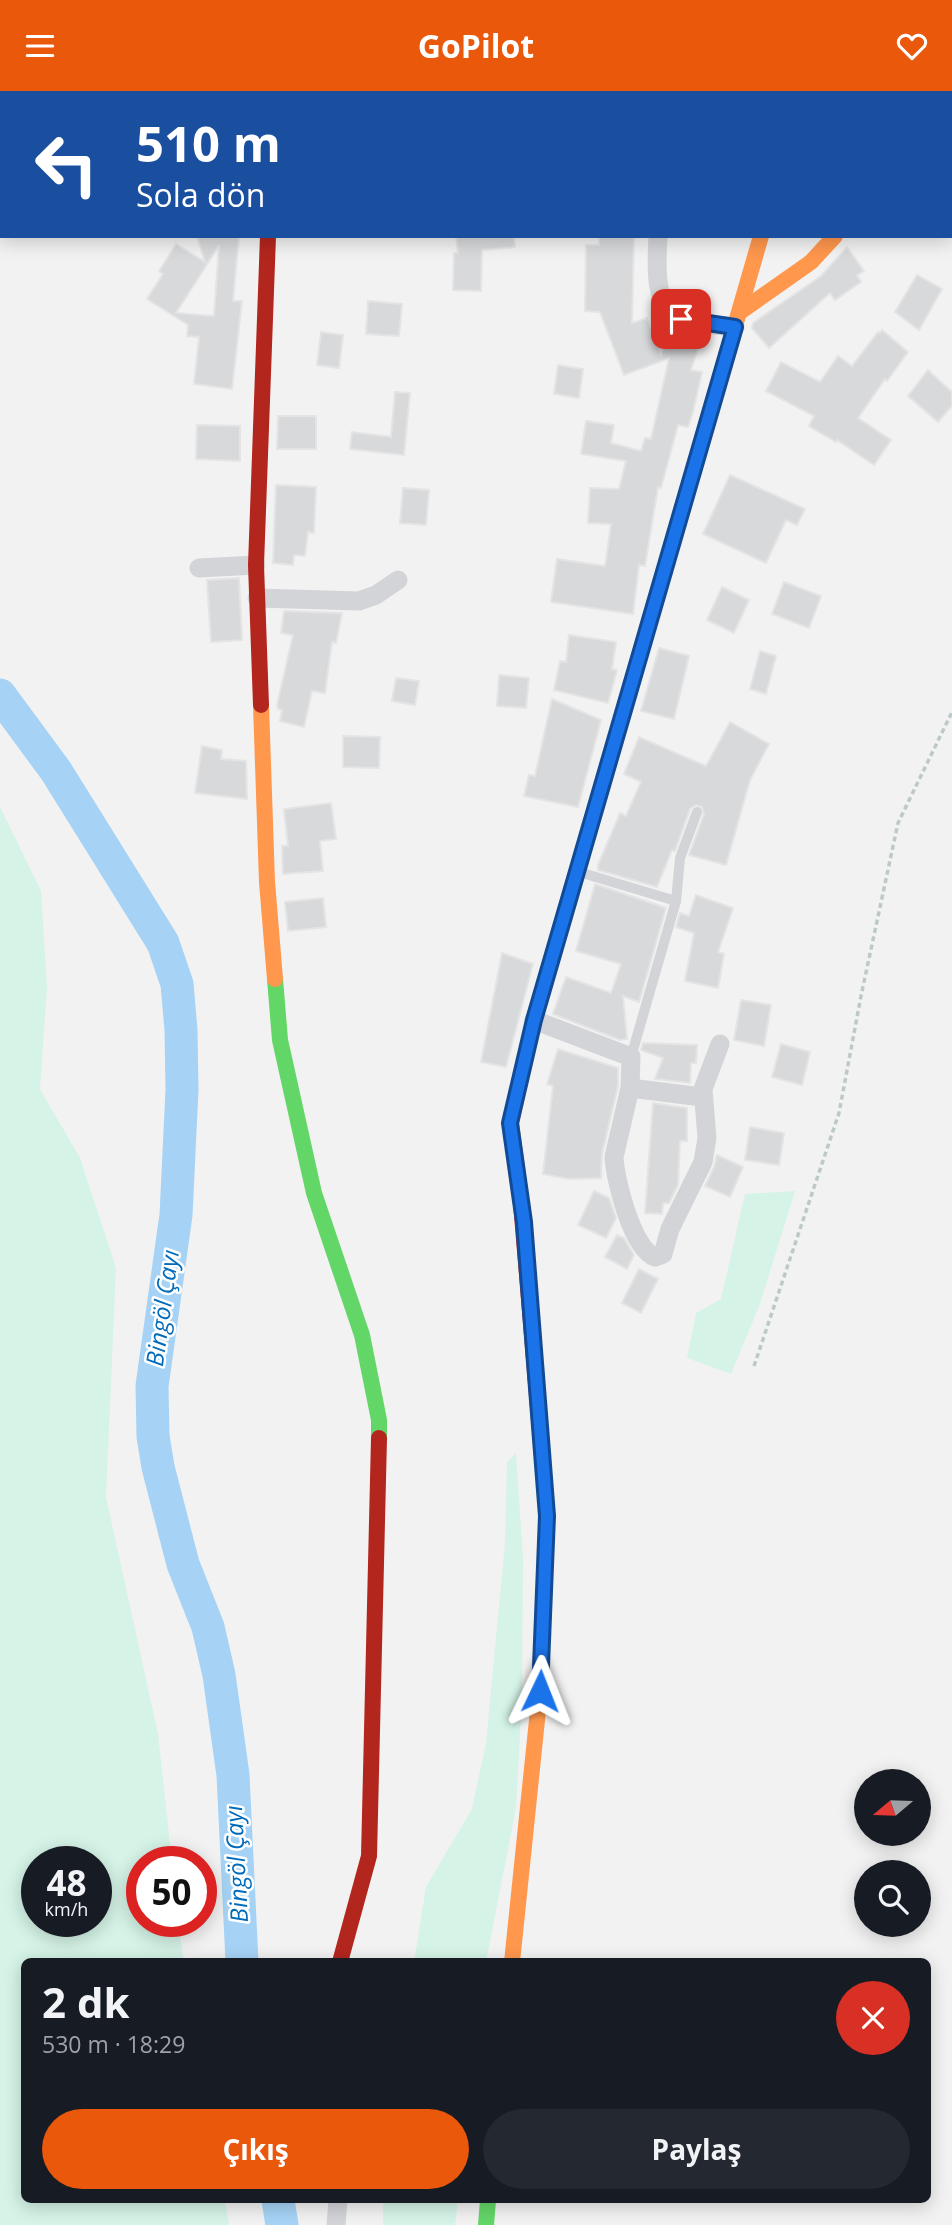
<!DOCTYPE html>
<html lang="tr">
<meta charset="utf-8">
<style>
:root{--surface:#171b24;--page:#242831;--text:#f1f3f6;--muted:#9ea1a6;--accent:#ea580c}
body{margin:0;font-family:"Open Sans",sans-serif;background:var(--page);color:var(--text);height:100vh;display:flex;flex-direction:column;font-size:26px;white-space:nowrap}
*{box-sizing:border-box;margin:0}
p{font-size:23px;color:var(--muted)}
.icon{flex:none;width:38px;height:38px;fill:none;stroke:currentColor;stroke-width:2;stroke-linecap:round;stroke-linejoin:round}
.map{position:relative;flex:1;overflow:hidden}
.drawer{position:absolute;left:21px;top:1867px;width:910px;height:245px;display:flex;flex-direction:column;background:var(--surface);border-radius:10px;box-shadow:0 4px 18px #0003}
.drawer>*{flex:none}
.banner{position:absolute;left:0px;top:0px;width:952px;height:147px;box-shadow:0 4px 18px #0003;background:#1a4fa0;color:#fff;overflow:hidden}
.needle{width:46px;rotate:251deg}
.tools{position:absolute;left:854px;top:1678px;display:grid;gap:14px}
.tools a{display:grid;place-items:center;width:77px;height:77px;border-radius:50%;background:var(--surface);box-shadow:0 4px 18px #0003;font-size:35px}
.speed{position:absolute;left:21px;top:1755px;display:flex;gap:14px;font-size:35px;font-weight:700;text-align:center}
.speed>*{display:grid;place-content:center;width:91px;height:91px;border-radius:50%;background:var(--surface);box-shadow:0 4px 18px #0003;line-height:1}
.speed small{font-size:18px;font-weight:400}
.speed .limit{border:10px solid #d22;background:#fff;color:#111}
.pin{position:absolute;display:grid;place-items:center;width:60px;height:60px;color:#fff;margin:-30px;border-radius:14px;box-shadow:0 4px 10px #0006}
.me{position:absolute;width:77px;margin:-38px;rotate:2deg;stroke-linejoin:round;filter:drop-shadow(0 0 5px #0008)}
.turn{display:flex;align-items:center;gap:24px;height:147px;padding:0 21px;font-size:32px}
.turn .icon{width:91px;height:91px;stroke-width:2.5}
.turn b{display:block;font-size:49px;line-height:60px}
.round{display:grid;place-items:center;flex:none;width:74px;height:74px;border-radius:37px;background:var(--page)}
.headline{display:flex;align-items:center;justify-content:space-between;height:119px;padding:0 21px}
h1{font-size:42px;font-weight:700;line-height:52px}
.action{display:flex;gap:14px;margin-top:auto;padding:14px 21px}
.action a{flex:1;height:80px;border-radius:42px;background:var(--accent);color:#fff;font-size:28px;font-weight:700;line-height:80px;text-align:center}
.action a+a{background:var(--page);color:var(--text)}
header{display:flex;justify-content:space-between;align-items:center;height:91px;padding:0 21px;background:var(--accent);color:#fff;font-size:32px;font-weight:700}
.map>svg:first-child{display:block}
.green{fill:#d5f3e7;fill-rule:evenodd}
.lines{fill:none;stroke-linecap:round;stroke-linejoin:round}
.river{stroke:#a6d3f5;stroke-width:33}
.building{fill:#d8d9db;stroke:#e4e4e5;stroke-width:2;fill-rule:evenodd}
.path{stroke:#bdc9c8;stroke-width:3.5;stroke-dasharray:5 3.5;stroke-linecap:butt}
.lane{stroke:#d3d4d8;stroke-width:10}
.street{stroke:#d3d4d8;stroke-width:19}
.fast{stroke:#63d668;stroke-width:16}
.slow{stroke:#ff974d;stroke-width:16}
.jam{stroke:#b3261e;stroke-width:16}
.route-casing{stroke:#114b97;stroke-width:18}
.route{stroke:#1a73e8;stroke-width:12}
.labels{text-anchor:middle;stroke-width:5;stroke-linejoin:round;paint-order:stroke}
.water-label{font-size:24px;font-style:italic;fill:#006bbb;stroke:#fff}
</style>
<header><svg class="icon" aria-label="menu" viewBox="0 0 24 24"><path d="M4 6h16M4 12h16M4 18h16"/></svg>GoPilot<svg class="icon" aria-label="heart" viewBox="0 0 24 24"><path d="M12 20l-8-8c-3-5 5-10 8-4 3-6 11-1 8 4z"/></svg></header>
<div class="map">
<svg width="952" height="2134" viewBox="0 0 952 2134">
<rect width="100%" height="100%" fill="#f3f2f2"/>
<g class="green">
<path d="M 0,716 L 41,800 L 47,895 L 40,998 L 80,1067 L 116,1177 L 106,1406 L 158,1643 L 172,1771 L 142,1771 L 142,1830 L 178,1831 L 184,1871 L 24,1871 L 24,2109 L 225,2109 L 229,2134 L 0,2134 ZM 37,1771 L 96,1771 L 96,1830 L 37,1830 Z"/>
<polygon points="795,1100 760,1213 731,1283 687,1267 696,1222 721,1208 745,1103"/>
<polygon points="516,1362 523,1467 522,1609 516,1717 486,1871 414,1871 426,1796 472,1718 486,1652 505,1452 507,1371"/>
<polygon points="383,2109 458,2109 455,2134 383,2134"/>
</g>
<g class="lines">
<g class="river">
<polyline points="0,604 56,680 163,852 177,893 181,939 182,999 176,1124 152,1295 153,1345 158,1376 183,1473 208,1536 219,1584 233,1684 242,1871"/>
<polyline points="278,2109 282,2134"/>
</g>
</g>
<g class="building">
<path d="M 197,145 L 239,145 L 233,210 L 242,210 L 232,298 L 194,293 L 199,246 L 187,245 L 188,234 L 147,208 L 163,183 L 159,180 L 176,153 L 205,171 ZM 219,154 L 214,225 L 176,222 L 206,175 Z"/>
<polygon points="456,145 514,145 515,156 482,159 481,200 453,199 454,162 458,162"/>
<polygon points="599,145 634,145 632,232 647,227 661,264 670,235 702,245 691,279 702,281 693,321 688,336 678,334 661,397 658,396 645,475 639,474 633,523 551,511 557,468 605,475 611,433 588,432 590,397 619,398 626,370 581,363 586,330 614,334 611,352 641,360 645,347 651,348 669,267 624,284 600,221 585,220 586,154 599,154"/>
<polygon points="847,156 864,180 857,184 861,191 835,209 830,202 769,257 752,237 753,232 821,185"/>
<polygon points="917,184 942,198 919,239 895,221"/>
<polygon points="368,210 402,213 399,245 366,243"/>
<polygon points="882,239 908,261 887,290 885,288 858,327 891,349 874,374 837,349 836,351 809,335 814,325 766,300 781,271 820,291 838,265 852,275 878,241 880,242"/>
<polygon points="321,241 343,244 339,277 317,274"/>
<polygon points="558,274 583,278 579,307 554,303"/>
<polygon points="928,279 952,301 952,315 938,331 908,305"/>
<polygon points="395,301 410,302 404,364 350,358 352,341 391,346"/>
<polygon points="278,325 316,325 316,358 277,358"/>
<polygon points="197,334 240,335 240,370 196,368"/>
<polygon points="730,384 805,418 797,434 786,429 766,472 703,443"/>
<polygon points="276,394 316,396 314,442 308,441 305,465 294,464 293,474 273,472"/>
<polygon points="403,397 429,399 426,434 400,432"/>
<polygon points="239,487 242,549 211,551 207,489"/>
<polygon points="784,491 821,505 809,537 772,523"/>
<polygon points="722,496 749,509 734,542 707,529"/>
<polygon points="284,520 342,522 336,552 332,551 325,602 312,600 304,636 280,630 282,619 278,618 277,614 293,544 281,542"/>
<polygon points="569,544 616,551 612,578 617,579 608,612 554,599 560,570 566,571"/>
<polygon points="659,557 689,565 674,628 641,620"/>
<polygon points="760,560 776,565 766,603 750,598"/>
<polygon points="499,584 529,587 526,617 497,615"/>
<polygon points="396,587 419,590 415,614 392,610"/>
<polygon points="552,608 601,629 578,716 524,705 529,684 535,685"/>
<polygon points="730,631 769,653 750,689 726,774 689,764 704,723 702,716 696,714 690,718 675,760 672,759 657,796 598,779 598,774 620,722 626,725 641,691 624,683 639,646 706,675"/>
<polygon points="343,645 380,646 379,677 343,676"/>
<polygon points="202,655 222,659 221,668 246,670 247,708 195,702"/>
<polygon points="331,712 336,748 320,750 323,780 283,783 282,755 288,755 284,718"/>
<polygon points="595,793 666,817 639,911 623,905 627,948 620,949 553,923 566,886 611,902 621,873 576,860"/>
<polygon points="696,804 733,817 718,861 724,863 718,897 685,890 694,842 676,836 680,822 689,825"/>
<polygon points="323,807 326,836 288,840 285,811"/>
<polygon points="502,862 533,873 506,976 481,971"/>
<polygon points="741,909 771,914 764,955 734,949"/>
<polygon points="643,952 697,954 696,972 691,972 690,992 655,988 663,967 641,959"/>
<polygon points="781,953 810,961 802,994 772,986"/>
<polygon points="558,958 618,977 618,995 602,1063 601,1087 569,1088 543,1083 553,995 547,993"/>
<polygon points="653,1012 687,1017 687,1050 680,1050 678,1094 669,1112 663,1112 662,1123 645,1122"/>
<polygon points="750,1036 784,1042 779,1074 745,1069"/>
<polygon points="717,1064 743,1076 730,1106 705,1095 714,1076"/>
<polygon points="594,1100 609,1107 616,1127 606,1147 578,1134"/>
<polygon points="617,1144 624,1147 634,1164 627,1178 605,1166"/>
<polygon points="639,1178 658,1188 641,1222 622,1212"/>
</g>
<g class="lines">
<polyline class="path" points="754,1275 839,1022 861,905 898,732 952,621"/>
<g class="lane">
<polyline points="579,781 676,810"/>
<polyline points="631,966 676,810 680,767 697,721"/>
</g>
<g class="street">
<polyline points="272,2 272,0"/>
<polyline points="678,2 679,0"/>
<polyline points="0,91 2,90"/>
<path d="M 658,145 C 657,170 652,215 680,227 C 695,234 718,234 735,236"/>
<polyline points="199,477 256,474"/>
<polyline points="257,507 359,510 376,504 398,489"/>
<path d="M 534,929 L 631,966 L 630,997 L 614,1066 C 615,1088 632,1158 655,1166 L 663,1163 L 670,1138 L 703,1071 L 707,1047 L 703,998 L 720,953"/>
<polyline points="630,997 702,1006"/>
<polyline points="336,2134 338,2109"/>
</g>
<g class="fast">
<polyline points="950,23 952,21"/>
<polyline points="275,888 280,949 314,1102 362,1244 379,1329 379,1347"/>
<polyline points="486,2134 488,2109"/>
</g>
<g class="slow">
<polyline points="740,221 811,171 835,145"/>
<polyline points="697,366 761,145"/>
<polyline points="261,614 267,791 275,888"/>
<polyline points="520,1100 511,1032 534,929 570,805"/>
<polyline points="512,1871 540,1600 545,1473"/>
</g>
<g class="jam">
<polyline points="800,0 800,2"/>
<polyline points="261,614 256,474 268,145"/>
<polyline points="570,805 697,366"/>
<polyline points="520,1100 547,1425 545,1473"/>
<polyline points="340,1871 369,1765 379,1347"/>
</g>
</g>
<g class="lines">
<defs>
<polyline id="route" points="540,1600 547,1425 524,1131 510,1032 534,929 735,236 681,228"/>
</defs>
<use href="#route" class="route-casing"/>
<use href="#route" class="route"/>
</g>
<g class="labels">
<g class="water-label">
<text transform="translate(163 1217) rotate(-82)" y="8">Bingöl Çayı</text>
<text transform="translate(237 1773) rotate(-93)" y="8">Bingöl Çayı</text>
</g>
</g>
</svg>
<div class="tools">
<a><svg class="needle" viewBox="-14 -14 28 28"><path d="M0-13l5 13h-10z" fill="#e53935"/><path d="M0 13l5-13h-10z" fill="#9ea1a6"/></svg></a>
<a><svg class="icon" aria-label="search" viewBox="0 0 24 24"><circle cx="10" cy="10" r="6"/><path d="M15 15l6 6"/></svg></a>
</div>
<div class="speed"><div>48<small>km/h</small></div><div class="limit">50</div></div>
<div class="pin" style="left:681px;top:228px;background:#d93025"><svg class="icon" aria-label="arrive" viewBox="0 0 24 24"><path d="M6 21V4h12l-3 4 3 4H6"/></svg></div>
<svg class="me" style="left:540px;top:1600px" viewBox="-20 -20 40 40"><path d="M0-17L14 15 0 8-14 15z" fill="#1a73e8" stroke="#fff" stroke-width="4"/></svg>
<div class="banner">
<div class="turn"><svg class="icon" aria-label="left" viewBox="0 0 24 24"><path d="M17 20v-9H6M10 6l-5 5 5 5"/></svg><div><b>510 m</b>Sola dön</div></div>
</div>
<section class="drawer">
<div class="headline"><div><h1>2 dk</h1><p>530 m · 18:29</p></div><a class="round" style="background:#d93025;color:#fff"><svg class="icon" aria-label="close" viewBox="0 0 24 24"><path d="M6 6l12 12M18 6L6 18"/></svg></a></div>
<div class="action"><a>Çıkış</a><a>Paylaş</a></div>
</section>
</div>
